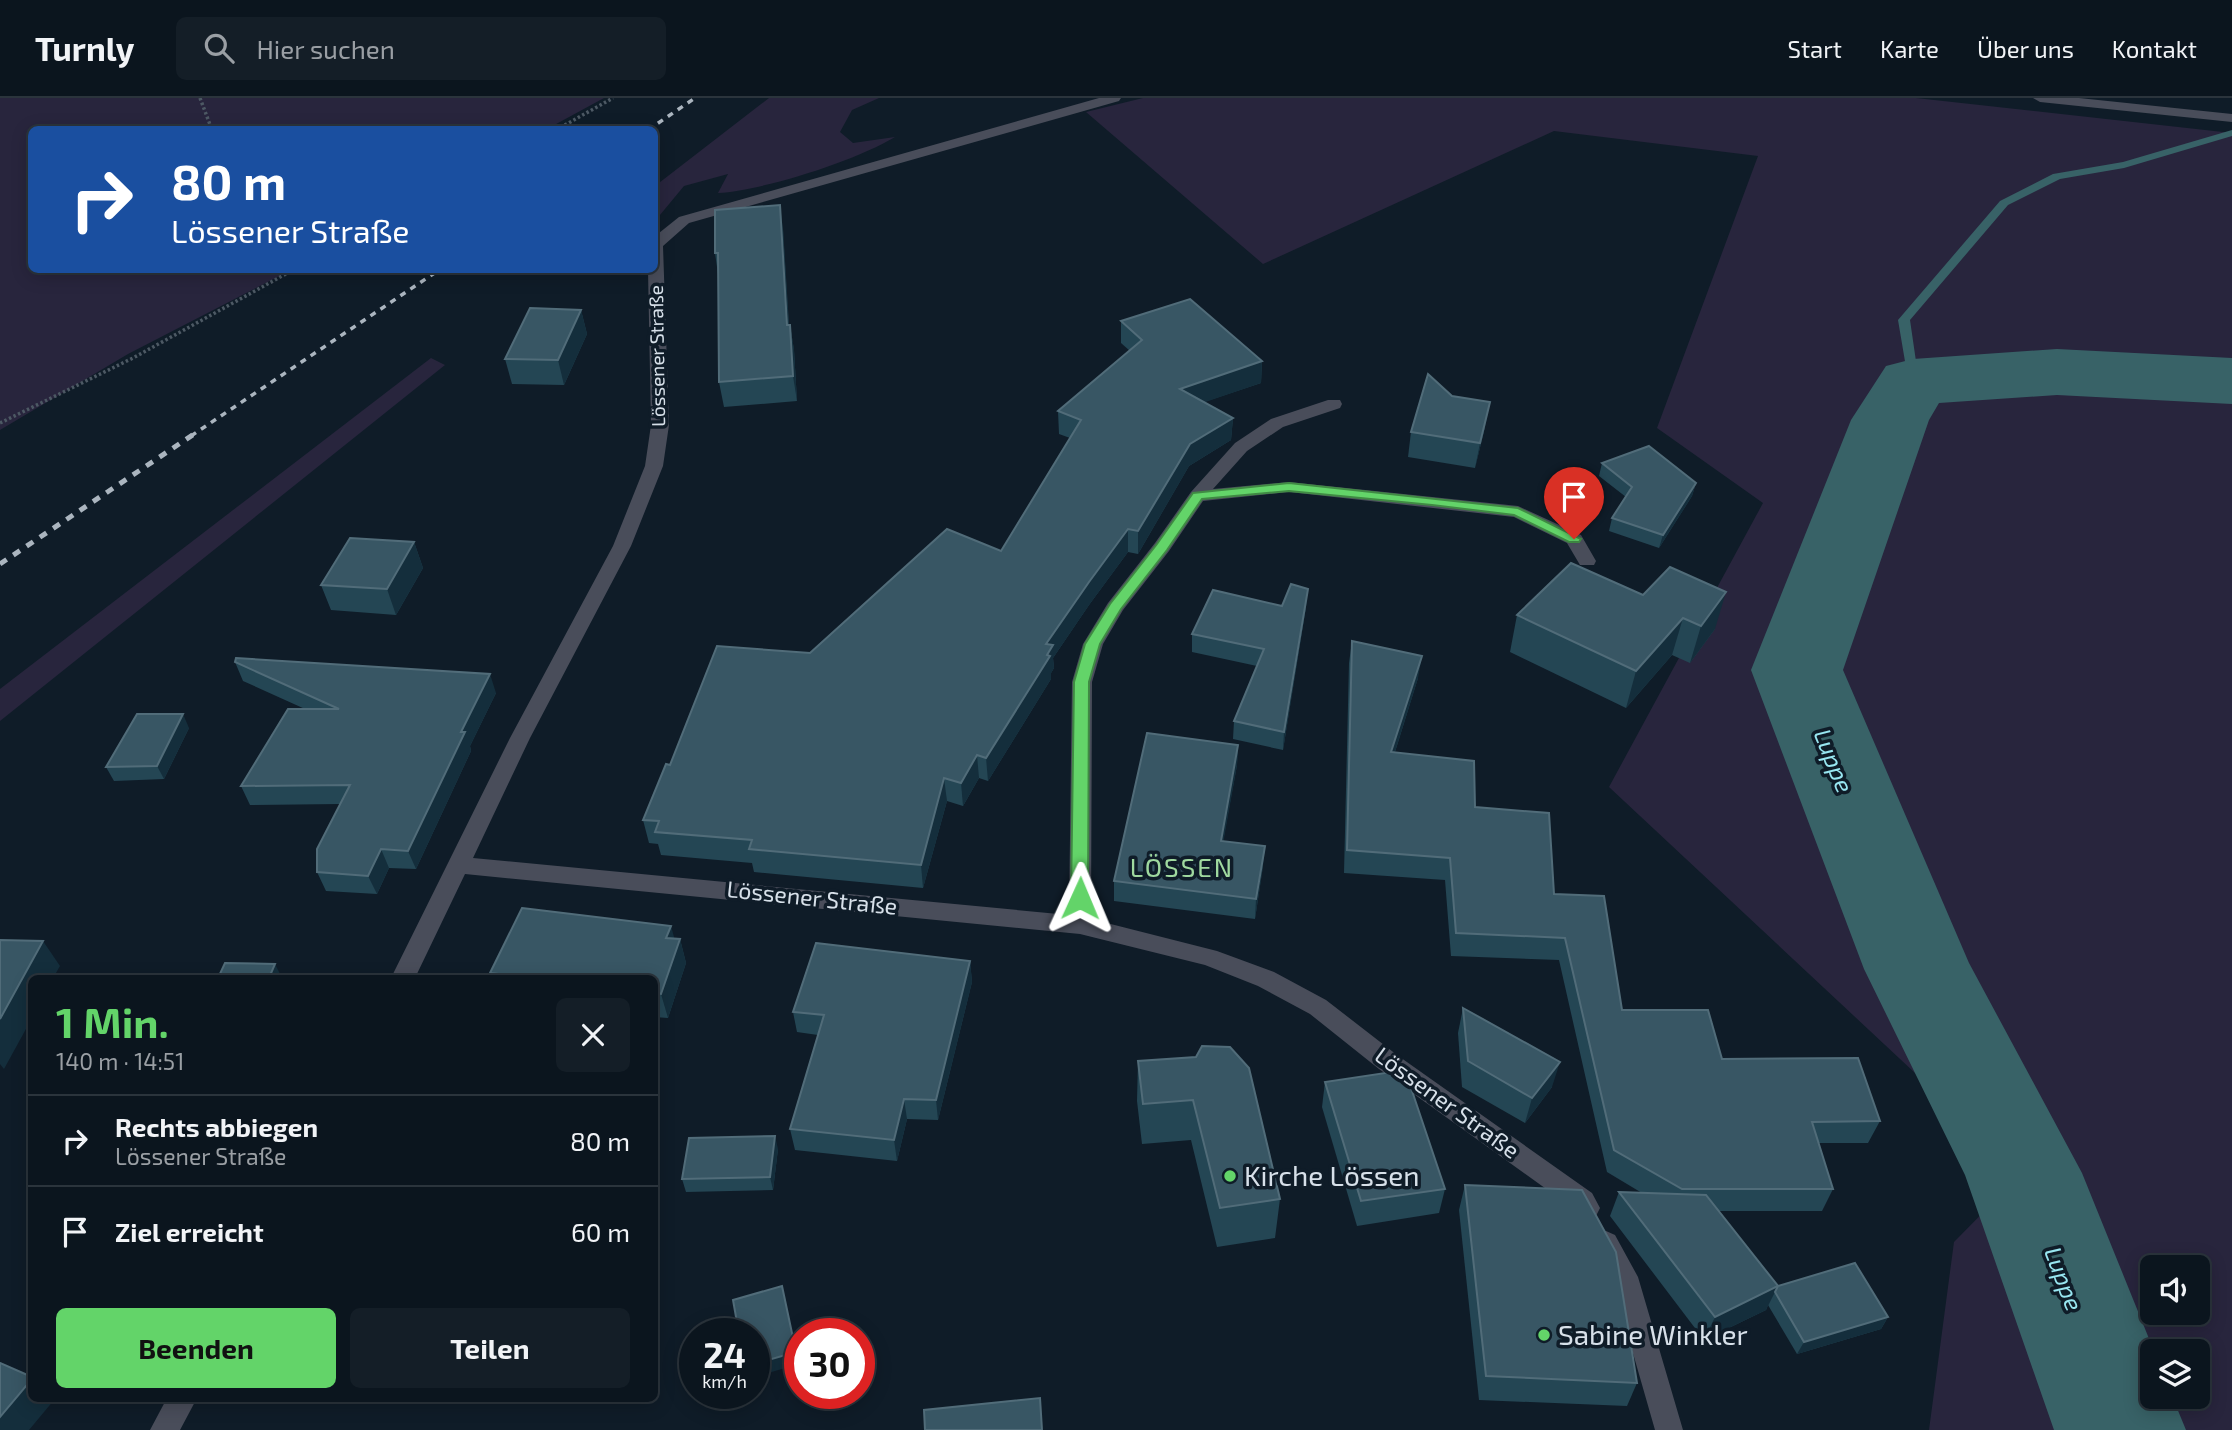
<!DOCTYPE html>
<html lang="de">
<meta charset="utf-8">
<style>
:root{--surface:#0b151e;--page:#141e27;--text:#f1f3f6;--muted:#9a9fa4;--line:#2b343c;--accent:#63d469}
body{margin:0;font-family:"Exo 2",sans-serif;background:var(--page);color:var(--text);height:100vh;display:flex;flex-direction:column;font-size:26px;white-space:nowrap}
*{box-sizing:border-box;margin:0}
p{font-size:23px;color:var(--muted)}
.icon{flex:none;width:38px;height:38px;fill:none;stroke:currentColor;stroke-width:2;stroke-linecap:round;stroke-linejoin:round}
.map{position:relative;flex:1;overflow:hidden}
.drawer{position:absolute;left:28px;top:877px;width:630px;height:427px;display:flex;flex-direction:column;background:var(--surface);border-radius:10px;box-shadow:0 4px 18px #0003,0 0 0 2px var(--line)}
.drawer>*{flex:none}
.hud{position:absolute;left:28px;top:28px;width:630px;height:147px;border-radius:10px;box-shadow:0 4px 18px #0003,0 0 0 2px var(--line);background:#1a4fa0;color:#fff;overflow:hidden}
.fabs{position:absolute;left:2140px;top:1157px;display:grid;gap:14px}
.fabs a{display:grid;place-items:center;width:70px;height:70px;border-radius:10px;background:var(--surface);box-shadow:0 4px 18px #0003,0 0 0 2px var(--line);font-size:35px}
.speed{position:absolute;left:679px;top:1220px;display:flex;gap:14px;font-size:35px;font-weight:700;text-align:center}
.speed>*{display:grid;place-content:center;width:91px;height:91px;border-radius:50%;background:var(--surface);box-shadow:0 4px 18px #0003,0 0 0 2px var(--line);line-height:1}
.speed small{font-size:18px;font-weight:400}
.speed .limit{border:10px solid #d22;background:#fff;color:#111}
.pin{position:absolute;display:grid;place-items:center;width:60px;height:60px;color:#fff;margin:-72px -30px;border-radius:50% 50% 50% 0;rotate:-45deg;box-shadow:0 0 7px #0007}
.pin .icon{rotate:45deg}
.me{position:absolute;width:77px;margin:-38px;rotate:1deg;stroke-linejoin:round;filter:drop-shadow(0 0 5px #0008)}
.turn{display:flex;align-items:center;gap:24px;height:147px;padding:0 28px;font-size:32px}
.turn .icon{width:91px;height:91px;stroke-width:2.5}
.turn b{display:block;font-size:49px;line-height:60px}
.round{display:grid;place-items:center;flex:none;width:74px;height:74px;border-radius:10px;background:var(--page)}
.overview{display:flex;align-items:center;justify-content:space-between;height:119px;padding:0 28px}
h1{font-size:42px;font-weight:700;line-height:52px;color:var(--accent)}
.action{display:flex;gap:14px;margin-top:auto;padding:14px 28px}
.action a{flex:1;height:80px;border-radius:10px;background:var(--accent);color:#111;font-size:28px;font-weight:700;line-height:80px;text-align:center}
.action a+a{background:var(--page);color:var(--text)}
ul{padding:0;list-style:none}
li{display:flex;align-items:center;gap:21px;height:91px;padding:0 28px;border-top:2px solid var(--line)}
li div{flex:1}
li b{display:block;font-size:26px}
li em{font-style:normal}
header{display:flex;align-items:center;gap:42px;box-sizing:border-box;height:98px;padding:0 35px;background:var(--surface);border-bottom:2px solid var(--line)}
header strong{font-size:33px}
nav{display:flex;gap:38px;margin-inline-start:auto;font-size:24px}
.search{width:490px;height:63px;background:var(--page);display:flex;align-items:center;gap:18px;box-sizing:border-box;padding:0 24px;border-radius:10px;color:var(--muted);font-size:26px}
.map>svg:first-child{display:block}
.green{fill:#28253d;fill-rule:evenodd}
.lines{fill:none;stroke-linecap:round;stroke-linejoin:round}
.stream{fill:#386267;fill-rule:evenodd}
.river{fill:#386267;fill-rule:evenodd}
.path{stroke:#4d5964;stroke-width:3.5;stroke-dasharray:2.5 2.5;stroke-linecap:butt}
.minor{fill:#494d5a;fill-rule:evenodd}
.rail-far1{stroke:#abb5bf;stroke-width:3.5;stroke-dasharray:6 6;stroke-linecap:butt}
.rail{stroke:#abb5bf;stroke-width:5;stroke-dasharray:8 8;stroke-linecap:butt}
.wall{fill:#244654}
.shaded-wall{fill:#142e3c}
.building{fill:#385664;stroke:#516c79;stroke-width:2}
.route{fill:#63d469;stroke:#408a44;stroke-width:2}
.poi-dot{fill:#63d469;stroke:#0f1c28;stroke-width:2.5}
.labels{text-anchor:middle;stroke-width:7;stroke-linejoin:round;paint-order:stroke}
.far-street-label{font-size:19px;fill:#d7e0e9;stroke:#0f1c28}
.street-label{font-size:23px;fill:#d7e0e9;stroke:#0f1c28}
.water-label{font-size:24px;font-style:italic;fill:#98e6f1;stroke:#0f1c28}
.quarter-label{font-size:26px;letter-spacing:2px;fill:#9fd99f;stroke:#0f1c28}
.near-poi-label{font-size:28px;fill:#d7e0e9;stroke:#0f1c28;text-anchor:start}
</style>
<header>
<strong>Turnly</strong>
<div class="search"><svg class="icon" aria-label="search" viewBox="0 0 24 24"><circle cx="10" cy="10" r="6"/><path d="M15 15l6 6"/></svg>Hier suchen</div>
<nav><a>Start</a><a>Karte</a><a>Über uns</a><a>Kontakt</a></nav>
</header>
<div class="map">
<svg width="2232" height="1332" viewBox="0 0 2232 1332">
<rect width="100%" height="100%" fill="#0f1c28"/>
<g class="green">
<polygon points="0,0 604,0 547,31 32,32 32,172 291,172 128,256 0,332"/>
<path d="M 769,0 L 879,0 L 852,12 L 840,34 L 853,45 L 895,39 C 855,63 765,92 718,95 L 728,76 L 684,88 L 655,123 L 655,88 Z"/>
<path d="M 1143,0 L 1916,0 L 2232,35 L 2232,1332 L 1929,1332 L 1954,1144 L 2022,1075 L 1609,689 L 1763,405 L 1657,330 L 1758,58 L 1554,33 L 1263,166 L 1086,14 ZM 2152,1169 L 2198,1169 L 2198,1214 L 2152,1214 ZM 2152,1253 L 2198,1253 L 2198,1298 L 2152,1298 Z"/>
<polygon points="431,260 445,267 0,623 0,591"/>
</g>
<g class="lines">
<polygon class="stream" points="2232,32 2232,38 2124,70 2060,81 2008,107 1910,222 1919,284 1917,287 1909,287 1898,222 2000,103 2053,76 2123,64"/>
<polygon class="river" points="2057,251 2232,260 2232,306 2057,297 1939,305 1929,322 1843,572 1969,865 2082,1075 2154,1253 2152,1298 2172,1298 2186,1332 2054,1332 1965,1077 1864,871 1751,572 1851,322 1886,268 1913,261"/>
<g class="path">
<polyline points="200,0 212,32"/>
<polyline points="556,32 613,0"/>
<polyline points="0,325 133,260 293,172"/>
</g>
<g class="minor">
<polygon points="1099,0 1121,0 1119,3 689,125 663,148 669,327 663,368 631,448 530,640 473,760 1069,817 1072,584 1083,546 1108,505 1155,445 1191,394 1235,345 1271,321 1328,302 1340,302 1342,306 1340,310 1283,329 1247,353 1213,391 1289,384 1518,408 1581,437 1596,463 1594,467 1580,467 1567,445 1514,419 1289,394 1203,403 1169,453 1123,512 1103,546 1092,584 1091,821 1217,853 1274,874 1326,902 1397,957 1592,1095 1600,1110 1596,1118 1587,1121 1578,1118 1574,1111 1379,971 1310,916 1258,888 1205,867 1080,836 465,776 415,880 391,880 510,640 613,448 645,368 651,327 648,172 654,172 654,139 679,119"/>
<polygon points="2033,0 2079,0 2232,16 2232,24 2040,4"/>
<polygon points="1606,1133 1615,1137 1638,1179 1683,1332 1655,1332 1612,1182 1593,1145 1597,1137"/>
<polygon points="167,1300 197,1300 180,1332 150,1332"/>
</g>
<g class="rail-far1">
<polyline points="648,32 695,0"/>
<polyline points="191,338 439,172"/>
</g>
<polyline class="rail" points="0,466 194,336"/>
</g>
<g class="wall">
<polygon points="783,131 789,227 790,227 794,252 797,303 724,309 719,284 718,176 715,155"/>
<polygon points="581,212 587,236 564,287 512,286 505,261"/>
<polygon points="1121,223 1262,263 1261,285 1204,304 1233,320 1231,342 1189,368 1138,456 1128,454 1089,507 1053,560 1054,570 1051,575 1051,581 988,683 979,680 963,708 947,703 923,790 754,774 752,765 661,757 658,746 649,745 643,722 670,667 810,555 1001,453 1070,340 1059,336 1058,313 1130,253 1121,245"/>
<polygon points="1485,329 1475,370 1408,359 1411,334"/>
<polygon points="1602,365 1696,385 1692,398 1659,450 1609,433 1612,420 1626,399 1599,378"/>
<polygon points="414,444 423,470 396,517 331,512 321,487"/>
<polygon points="1571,465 1715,531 1690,565 1672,557 1626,610 1510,554 1517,517"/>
<polygon points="1282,508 1306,509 1283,652 1233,641 1234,623 1257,568 1192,554 1192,536"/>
<polygon points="1352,543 1418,580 1395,654 1475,709 1554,796 1622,912 1722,961 1880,1023 1868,1045 1818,1045 1833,1091 1822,1113 1718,1113 1778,1188 1888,1219 1881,1231 1797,1256 1768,1207 1766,1212 1704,1242 1610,1118 1619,1094 1642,1095 1607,1074 1559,862 1451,858 1445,782 1344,775 1349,565"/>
<polygon points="235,564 496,595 470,648 471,653 416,771 389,770 377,796 326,793 317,774 340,706 250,707 241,688 305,611 243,583"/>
<polygon points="189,630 164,681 114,683 106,669"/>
<polygon points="1238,647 1237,667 1223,743 1263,768 1255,821 1114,803 1114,783"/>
<polygon points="674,840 680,841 686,865 668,920 654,919 654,880 492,880 490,875"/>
<polygon points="970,863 972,884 938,1022 907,1021 897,1063 795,1052 790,1031 818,937 797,934 793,914"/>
<polygon points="1463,910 1552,989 1525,1025 1462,989 1458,935"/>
<polygon points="1196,959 1280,1101 1275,1140 1217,1149 1191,1042 1142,1046 1137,1003 1138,963"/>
<polygon points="1325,984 1445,1091 1439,1115 1357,1128 1322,1009"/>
<polygon points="778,1051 773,1092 686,1094 682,1081"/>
<polygon points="1465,1087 1637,1285 1627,1308 1479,1302 1459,1112"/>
</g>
<g class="shaded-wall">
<polygon points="780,107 783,131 790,252 787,227"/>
<polygon points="581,212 587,236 564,287 558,262"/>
<polygon points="790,227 794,252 797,303 793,278"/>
<polygon points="1262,263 1261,285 1179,313 1180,291"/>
<polygon points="1490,304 1485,329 1475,370 1480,345"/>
<polygon points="1233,320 1231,342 1189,368 1138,456 1138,433 1190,346"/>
<polygon points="1696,385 1692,398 1659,450 1663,437"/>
<polygon points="1128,431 1128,454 1089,507 1053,560 1054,570 1051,575 1051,581 988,683 986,660 1046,546 1089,484"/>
<polygon points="414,444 423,470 396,517 387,491"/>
<polygon points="1308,491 1306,509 1283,652 1284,634"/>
<polygon points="1726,494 1715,531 1690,565 1701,528"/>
<polygon points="1683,520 1672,557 1626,610 1636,573"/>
<polygon points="1422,558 1418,580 1388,676 1391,654"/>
<polygon points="490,576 496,595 470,648 471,653 416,771 408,753 461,634"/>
<polygon points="183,616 189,630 164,681 157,668"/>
<polygon points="1238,647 1237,667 1220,763 1221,743"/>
<polygon points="977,657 979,680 963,708 961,685"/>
<polygon points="944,680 947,703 923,790 921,767"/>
<polygon points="1265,748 1263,768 1255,821 1256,801"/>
<polygon points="381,751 389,770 377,796 368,778"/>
<polygon points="671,828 677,850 680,841 686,865 668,920 661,896 666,840"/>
<polygon points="43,843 60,868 53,880 32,880 32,920 4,971 0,966 0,921"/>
<polygon points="970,863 972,884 938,1022 936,1002"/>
<polygon points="275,866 282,880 269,880"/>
<polygon points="1560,964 1552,989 1525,1025 1532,1000"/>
<polygon points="904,1001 907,1021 897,1063 894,1042"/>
<polygon points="775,1038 778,1051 773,1092 770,1079"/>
<polygon points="782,1188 799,1266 754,1279 754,1266"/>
<polygon points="1778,1188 1766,1212 1704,1242 1715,1219"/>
<polygon points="1888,1219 1881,1231 1797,1256 1804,1244"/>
<polygon points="32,1281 32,1300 52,1300 54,1302 29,1332 0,1332 0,1319"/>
</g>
<g class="building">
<polygon points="780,107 787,227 790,227 793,278 719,284 718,155 715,155 715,112"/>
<polygon points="1190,201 1262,263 1180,291 1233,320 1190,346 1138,433 1128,431 1089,484 1046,546 1053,547 1047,557 1050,558 986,660 977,657 961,685 944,680 921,767 749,751 752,742 655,734 659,723 643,722 666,666 670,667 717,548 810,555 947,431 1001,453 1081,322 1058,313 1142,242 1121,223"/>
<polygon points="530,210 581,212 558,262 505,261"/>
<polygon points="1428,276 1452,298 1490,304 1480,345 1411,334"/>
<polygon points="1649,348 1696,385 1663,437 1612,420 1632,389 1602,365"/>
<polygon points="350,440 414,444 387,491 321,487"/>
<polygon points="1571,465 1643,497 1670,469 1726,494 1701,528 1683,520 1636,573 1517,517"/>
<polygon points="1291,486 1308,491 1284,634 1234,623 1264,551 1192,536 1213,492 1282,508"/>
<polygon points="1352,543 1422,558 1391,654 1474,663 1475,709 1549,715 1554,796 1604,798 1622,912 1708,912 1722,961 1858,960 1880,1023 1812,1024 1833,1091 1682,1091 1614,1052 1565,840 1456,835 1450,760 1347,752"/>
<polygon points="236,560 490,576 461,634 465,634 408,753 381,751 368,778 317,774 317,751 350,687 241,688 288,611 339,611 235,564"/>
<polygon points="137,616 183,616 157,668 106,669"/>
<polygon points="1147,635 1238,647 1221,743 1265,748 1256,801 1114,783"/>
<polygon points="522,810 671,828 666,840 680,841 661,896 654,895 654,880 532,880 490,875"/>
<polygon points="0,842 43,843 0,921"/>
<polygon points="816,845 970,863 936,1002 904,1001 894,1042 790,1031 824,917 793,914"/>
<polygon points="225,865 275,866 269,880 218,880"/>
<polygon points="1463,910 1560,964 1532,1000 1468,963"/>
<polygon points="1202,948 1230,949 1249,970 1280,1101 1220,1110 1193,1002 1143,1006 1138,963 1196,959"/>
<polygon points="1405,972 1445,1091 1361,1103 1325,984"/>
<polygon points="775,1038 770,1079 682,1081 689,1040"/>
<polygon points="1465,1087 1582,1092 1616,1154 1637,1285 1486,1278"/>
<polygon points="1619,1094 1706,1097 1778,1188 1715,1219"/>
<polygon points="1855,1165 1888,1219 1804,1244 1775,1194 1778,1188"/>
<polygon points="782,1188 796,1254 754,1266 754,1236 739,1236 733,1202"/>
<polygon points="0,1265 32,1279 32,1281 0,1319"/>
<polygon points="1040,1300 1042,1332 925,1332 924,1312"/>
</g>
<polygon class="route" points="1289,385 1518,410 1581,441 1579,444 1569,444 1514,417 1432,407 1289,393 1202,401 1167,452 1121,511 1100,546 1089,584 1088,800 1086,805 1074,805 1071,800 1074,584 1085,546 1110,506 1157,446 1193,395"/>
<g class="poi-dot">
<circle cx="1230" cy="1078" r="7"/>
<circle cx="1544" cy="1237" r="7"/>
</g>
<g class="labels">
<g class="far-street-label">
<text transform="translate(657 258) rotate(-91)" y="7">Lössener Straße</text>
</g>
<g class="street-label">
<text transform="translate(812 800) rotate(6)" y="8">Lössener Straße</text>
<text transform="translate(1447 1005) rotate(36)" y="8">Lössener Straße</text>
</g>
<g class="water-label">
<text transform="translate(1833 663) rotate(68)" y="8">Luppe</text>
<text transform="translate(2063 1181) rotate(69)" y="8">Luppe</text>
</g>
<g class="quarter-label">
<text x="1182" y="779">LÖSSEN</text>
</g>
<g class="near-poi-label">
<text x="1244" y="1088">Kirche Lössen</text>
<text x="1558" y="1247">Sabine Winkler</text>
</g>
</g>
</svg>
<div class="fabs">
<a><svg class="icon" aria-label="sound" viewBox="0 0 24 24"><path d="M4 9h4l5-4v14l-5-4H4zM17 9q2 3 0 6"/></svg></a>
<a><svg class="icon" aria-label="layers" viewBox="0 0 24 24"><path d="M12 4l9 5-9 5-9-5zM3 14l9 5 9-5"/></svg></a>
</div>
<div class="speed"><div>24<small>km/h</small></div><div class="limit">30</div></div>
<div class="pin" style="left:1574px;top:441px;background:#d93025"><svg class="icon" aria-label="arrive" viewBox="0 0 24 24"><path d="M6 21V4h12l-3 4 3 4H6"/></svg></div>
<svg class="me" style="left:1080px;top:800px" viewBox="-20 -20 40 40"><path d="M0-17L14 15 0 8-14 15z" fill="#63d469" stroke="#fff" stroke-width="4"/></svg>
<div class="hud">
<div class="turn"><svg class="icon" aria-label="right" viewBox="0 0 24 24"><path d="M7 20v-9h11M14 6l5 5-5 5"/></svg><div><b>80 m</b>Lössener Straße</div></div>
</div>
<section class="drawer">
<div class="overview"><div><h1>1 Min.</h1><p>140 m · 14:51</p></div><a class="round"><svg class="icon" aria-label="close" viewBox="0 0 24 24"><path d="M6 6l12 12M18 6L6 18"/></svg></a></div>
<ul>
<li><svg class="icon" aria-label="right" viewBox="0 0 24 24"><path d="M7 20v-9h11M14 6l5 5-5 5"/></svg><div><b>Rechts abbiegen</b><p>Lössener Straße</p></div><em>80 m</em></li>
<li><svg class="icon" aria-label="arrive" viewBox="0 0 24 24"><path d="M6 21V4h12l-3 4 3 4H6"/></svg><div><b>Ziel erreicht</b></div><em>60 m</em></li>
</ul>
<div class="action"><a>Beenden</a><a>Teilen</a></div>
</section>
</div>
